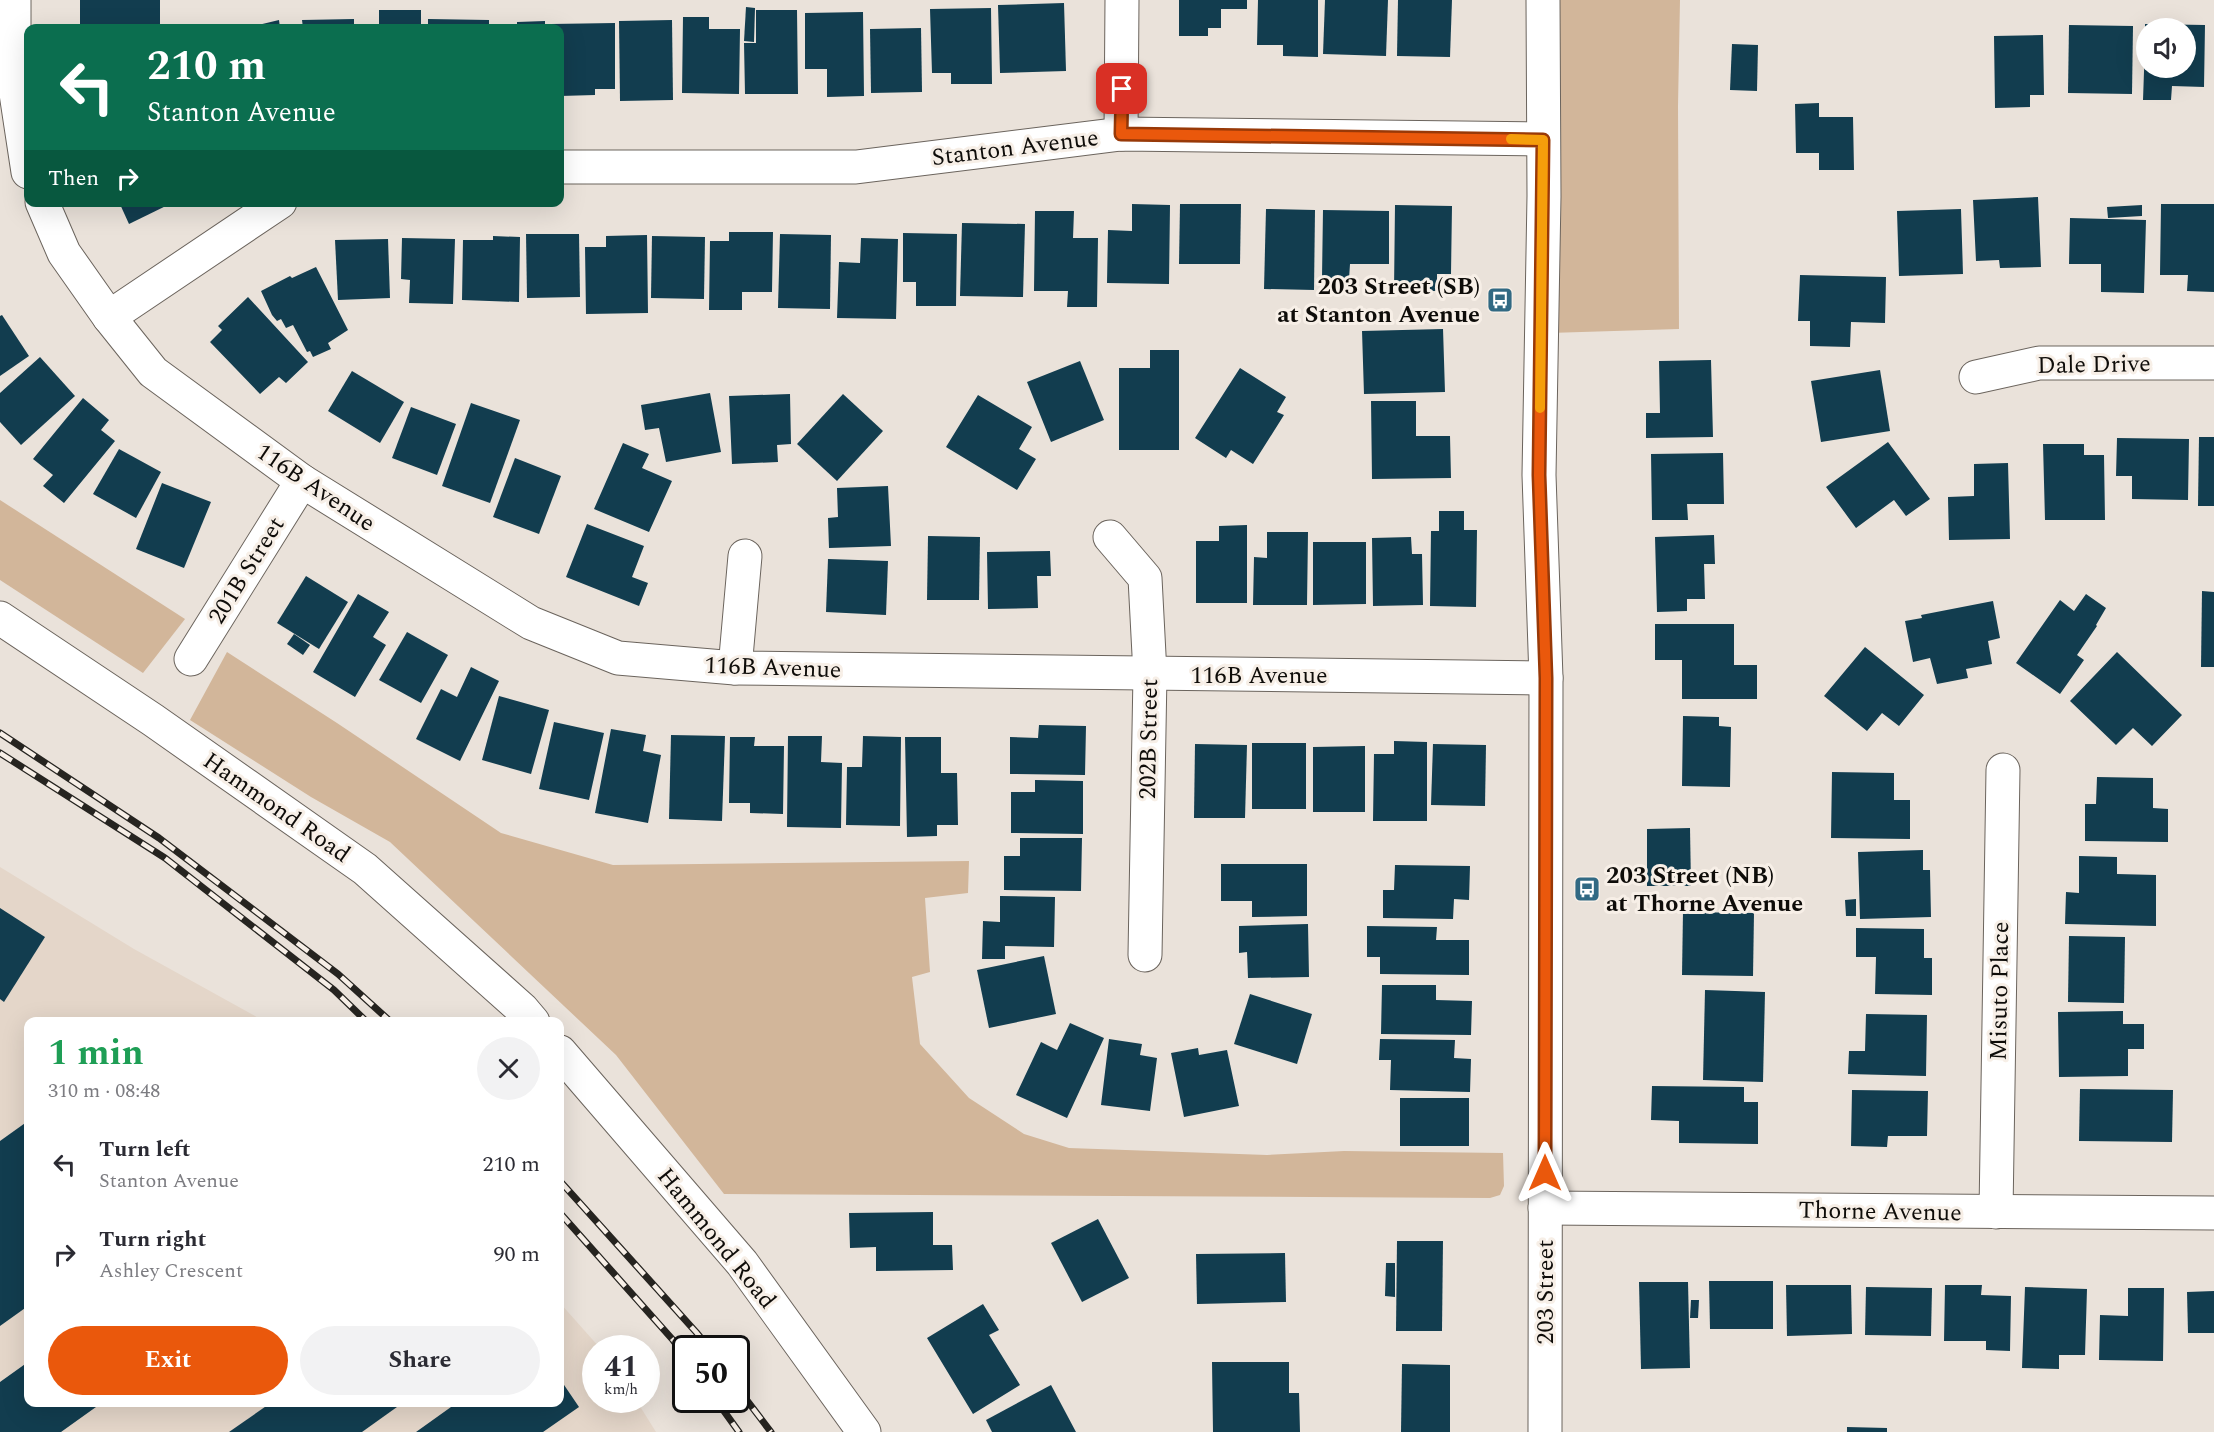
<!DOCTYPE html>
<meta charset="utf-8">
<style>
:root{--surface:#fff;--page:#f2f2f3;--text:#2b2b33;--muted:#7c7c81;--accent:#ea580c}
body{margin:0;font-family:Spectral,serif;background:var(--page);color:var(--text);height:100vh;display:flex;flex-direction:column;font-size:22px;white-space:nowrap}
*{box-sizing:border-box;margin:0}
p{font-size:20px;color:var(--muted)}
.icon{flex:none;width:33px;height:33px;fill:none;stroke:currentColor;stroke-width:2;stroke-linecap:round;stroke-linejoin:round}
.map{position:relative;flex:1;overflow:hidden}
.details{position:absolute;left:24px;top:1017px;width:540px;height:390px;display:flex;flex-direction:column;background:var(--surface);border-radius:12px;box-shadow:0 6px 24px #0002}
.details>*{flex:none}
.hud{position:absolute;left:24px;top:24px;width:540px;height:183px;border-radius:12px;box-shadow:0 6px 24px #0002;background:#0b6e4f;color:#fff;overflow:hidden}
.buttons{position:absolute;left:2136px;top:18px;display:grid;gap:12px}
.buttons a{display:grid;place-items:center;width:60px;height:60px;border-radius:50%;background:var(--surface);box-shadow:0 6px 24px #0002;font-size:30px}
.speed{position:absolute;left:582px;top:1335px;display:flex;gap:12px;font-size:30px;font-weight:700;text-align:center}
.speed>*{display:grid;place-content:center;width:78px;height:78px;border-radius:50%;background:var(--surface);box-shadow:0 6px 24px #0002;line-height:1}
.speed small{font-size:15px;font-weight:400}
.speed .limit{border:3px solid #111;border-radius:9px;background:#fff;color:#111}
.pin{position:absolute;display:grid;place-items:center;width:51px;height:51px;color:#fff;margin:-26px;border-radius:12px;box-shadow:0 3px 9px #0006}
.me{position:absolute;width:66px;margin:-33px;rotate:0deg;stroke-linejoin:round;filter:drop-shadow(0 0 4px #0008)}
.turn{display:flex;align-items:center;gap:21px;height:126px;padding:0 24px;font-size:27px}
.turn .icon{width:78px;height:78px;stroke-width:2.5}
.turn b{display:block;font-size:42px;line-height:51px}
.then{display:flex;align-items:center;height:57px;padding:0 24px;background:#0003;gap:12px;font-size:22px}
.round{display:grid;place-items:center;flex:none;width:63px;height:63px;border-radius:32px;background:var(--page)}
.head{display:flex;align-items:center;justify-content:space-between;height:102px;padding:0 24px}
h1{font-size:36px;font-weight:700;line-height:45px;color:#1e9e55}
.action{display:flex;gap:12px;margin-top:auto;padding:12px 24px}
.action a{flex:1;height:69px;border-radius:36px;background:var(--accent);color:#fff;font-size:24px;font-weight:700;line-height:69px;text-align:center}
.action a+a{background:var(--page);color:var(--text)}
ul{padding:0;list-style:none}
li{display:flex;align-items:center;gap:18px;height:90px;padding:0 24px}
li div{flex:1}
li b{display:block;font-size:22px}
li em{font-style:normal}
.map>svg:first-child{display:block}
.built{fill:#e4d6c9}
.green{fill:#d2b69a}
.building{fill:#123d4f}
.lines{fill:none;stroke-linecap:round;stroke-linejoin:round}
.minor-casing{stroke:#6b645d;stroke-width:35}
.major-casing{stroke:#6b645d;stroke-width:35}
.minor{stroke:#fff;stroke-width:33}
.major{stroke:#fff;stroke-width:33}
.rail-casing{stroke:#262420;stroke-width:7}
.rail{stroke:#f7efe7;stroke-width:4.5;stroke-dasharray:14;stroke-linecap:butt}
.route-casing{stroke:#983908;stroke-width:15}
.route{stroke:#ea580c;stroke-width:10}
.slow{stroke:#f59e0b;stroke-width:10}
.labels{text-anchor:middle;stroke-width:6;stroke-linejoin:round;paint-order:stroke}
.street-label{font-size:24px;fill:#0e0c09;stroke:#f7efe7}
.poi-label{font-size:24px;font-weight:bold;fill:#0e0c09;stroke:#f7efe7;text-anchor:end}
</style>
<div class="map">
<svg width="2214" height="1432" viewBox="0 0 2214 1432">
<rect width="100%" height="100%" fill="#eae2da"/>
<polygon class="built" points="0,867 134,949 264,1021 28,1022 28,1402 560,1402 560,1303 600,1348 596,1348 596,1400 636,1400 656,1432 0,1432"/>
<g class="green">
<polygon points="1543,0 1680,0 1678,106 1679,329 1549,333"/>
<polygon points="0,500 185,619 143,673 0,580"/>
<polygon points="227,652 337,723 501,833 613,865 969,861 968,893 925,898 930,972 912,977 920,1044 969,1098 1024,1134 1069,1148 1267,1155 1344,1151 1503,1153 1504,1186 1500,1195 1490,1198 724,1194 616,1055 390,842 311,797 190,720"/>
</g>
<g class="building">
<rect x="80" y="0" width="80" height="28"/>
<polygon points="1179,0 1247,0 1247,9 1221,9 1221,28 1208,28 1208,36 1179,36"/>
<polygon points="1258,0 1318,0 1318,57 1283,56 1283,45 1257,45"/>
<polygon points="1325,0 1388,0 1386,56 1323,54"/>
<polygon points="1398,0 1452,0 1450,57 1397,56"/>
<polygon points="1064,3 1066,71 1000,73 998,5"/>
<polygon points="746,7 755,8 754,42 744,41"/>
<polygon points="991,8 992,84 951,84 951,73 932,73 930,9"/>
<rect x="379" y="10" width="42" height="18"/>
<polygon points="756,10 797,10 798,94 745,94 744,43 756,43"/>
<polygon points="863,12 864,96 827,97 827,69 805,69 805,13"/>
<polygon points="683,17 709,17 709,29 740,29 739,94 682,93"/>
<polygon points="354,19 354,28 303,28 302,20"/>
<polygon points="428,19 489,20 489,28 428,28"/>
<polygon points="279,20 280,28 246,28"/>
<polygon points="672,20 673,100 620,101 619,21"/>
<polygon points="545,21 545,28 517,28 517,22"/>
<polygon points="615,23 615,89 595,89 595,95 560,96 560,28 551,28 551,24"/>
<polygon points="2145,24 2205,25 2204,87 2172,86 2171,100 2143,100 2145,43 2146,43 2146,68 2186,68 2186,28 2145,28"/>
<polygon points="2069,25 2133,26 2132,94 2068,93"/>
<polygon points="921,28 922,92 871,93 870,29"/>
<polygon points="2043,35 2044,95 2030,95 2030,107 1995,108 1994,36"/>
<polygon points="1732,44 1758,45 1757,91 1730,90"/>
<polygon points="1819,103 1819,117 1853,117 1854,170 1819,170 1819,153 1796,153 1795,104"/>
<polygon points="2038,197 2041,267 2000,268 1999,260 1976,261 1973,200"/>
<polygon points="119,202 174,202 129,224"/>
<polygon points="1132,204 1170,205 1169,284 1107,283 1108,230 1132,231"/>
<polygon points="1180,204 1241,204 1240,264 1179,264"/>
<polygon points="2161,204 2214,204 2214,292 2187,291 2188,275 2160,275"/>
<polygon points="1395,205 1452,206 1451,274 1437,274 1437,291 1394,291"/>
<polygon points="2142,205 2142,216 2108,218 2107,207"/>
<polygon points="1266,209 1315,210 1314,290 1264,289"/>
<polygon points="1961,209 1963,274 1899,276 1897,211"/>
<polygon points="1323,210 1389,211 1389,264 1350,264 1349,279 1322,278"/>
<polygon points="1035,211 1074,211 1073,238 1098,238 1097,307 1067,307 1068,291 1034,291"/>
<polygon points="2070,218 2146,220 2144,293 2101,292 2101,264 2069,264"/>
<polygon points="962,223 1025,224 1023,297 960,296"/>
<polygon points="729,232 773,232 772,292 742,292 742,310 709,310 710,241 729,241"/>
<polygon points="903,233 957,234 956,306 916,306 916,282 903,282"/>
<polygon points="526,234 579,234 580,297 527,298"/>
<polygon points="780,234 831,235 830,309 778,308"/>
<polygon points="647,235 648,313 586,314 585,247 606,247 606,236"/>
<polygon points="493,236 520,237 519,302 462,300 463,240 493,240"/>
<polygon points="652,236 705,237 704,299 651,298"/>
<polygon points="402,238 455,239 453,304 409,303 410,280 401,279"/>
<polygon points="861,238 898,239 896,319 837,318 839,262 860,263"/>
<polygon points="388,239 390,298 338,300 335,240"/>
<polygon points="316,267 348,330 328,343 331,349 313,357 310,351 307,352 293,325 286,328 281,319 277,321 272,315 261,291 290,276 292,278"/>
<polygon points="1800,275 1886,277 1885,323 1851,322 1850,347 1810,346 1810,321 1798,321"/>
<polygon points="248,297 308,362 286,383 279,377 260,394 210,342 222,330 218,326"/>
<polygon points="2,315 29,356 0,376 0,316"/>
<polygon points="1443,329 1445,392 1364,394 1362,331"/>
<polygon points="1150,350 1179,350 1179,450 1119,450 1119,368 1150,368"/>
<polygon points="40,357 75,396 21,445 0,422 0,393"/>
<polygon points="1711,360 1713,437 1646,438 1646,413 1660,413 1659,361"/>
<polygon points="1080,361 1104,420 1051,442 1027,382"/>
<polygon points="1240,368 1286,397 1277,412 1284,415 1253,464 1231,450 1226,458 1195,438"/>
<polygon points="1880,370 1890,431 1821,442 1811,381"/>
<polygon points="352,371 404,402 380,443 328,411"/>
<polygon points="710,393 721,452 666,462 659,428 645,430 641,405"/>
<polygon points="790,394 791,444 777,445 778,462 732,464 729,396"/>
<polygon points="843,394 883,431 837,481 797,444"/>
<polygon points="978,395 1032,427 1019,449 1036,459 1017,490 946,447"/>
<polygon points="83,398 109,420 101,430 115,441 64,503 43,486 53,475 33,459"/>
<polygon points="1371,401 1416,401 1416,436 1450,436 1451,478 1372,479"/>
<polygon points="471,403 520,420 490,503 442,486"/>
<polygon points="411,407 456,424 437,475 392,458"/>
<polygon points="2199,437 2214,437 2214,506 2198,506"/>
<polygon points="2117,438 2189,439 2188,500 2132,499 2132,476 2116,476"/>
<polygon points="1888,442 1930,499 1906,516 1894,500 1856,528 1826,487"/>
<polygon points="623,443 649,454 642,468 672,481 649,532 594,509"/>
<polygon points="2043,444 2084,444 2084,455 2104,455 2105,520 2045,520"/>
<polygon points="119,449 161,472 136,518 93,494"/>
<polygon points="1723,453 1724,504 1687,504 1688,520 1652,520 1651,454"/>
<polygon points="515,458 561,476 539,534 493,517"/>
<polygon points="2008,463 2010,539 1949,540 1948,497 1974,496 1974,464"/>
<polygon points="162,483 211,502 184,568 136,549"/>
<polygon points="888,486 891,546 829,548 828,518 838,517 837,488"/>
<polygon points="1439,511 1464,511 1464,530 1477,530 1476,607 1430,606 1431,531 1439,531"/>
<polygon points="587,524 644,546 632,577 648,583 639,606 566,577"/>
<polygon points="1247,525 1247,603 1196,603 1196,541 1219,541 1219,526"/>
<polygon points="1267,532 1308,532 1307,605 1253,605 1254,557 1267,558"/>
<polygon points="1714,535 1715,564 1704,564 1705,599 1687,599 1687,611 1657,612 1655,537"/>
<polygon points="928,536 980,537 979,600 927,600"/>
<polygon points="1411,537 1412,554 1422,554 1423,605 1373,606 1372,538"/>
<polygon points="1313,542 1366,542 1366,604 1313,605"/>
<polygon points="1050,551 1051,576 1037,576 1038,608 988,609 987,552"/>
<polygon points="828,559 888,561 886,615 826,612"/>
<polygon points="306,576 348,602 319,649 277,623"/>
<polygon points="2202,591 2214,592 2214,667 2201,667"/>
<polygon points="358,594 389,612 373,637 386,645 355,697 313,672"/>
<polygon points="2086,594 2106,608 2096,625 2097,626 2077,655 2084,660 2060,694 2016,663 2060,600 2074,611"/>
<polygon points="1993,601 2000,638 1988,641 1992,664 1966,669 1968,678 1937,684 1930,658 1913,662 1905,621 1922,618 1921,615"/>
<polygon points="1655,624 1734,624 1734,665 1757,665 1757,699 1682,699 1682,660 1655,660"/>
<polygon points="407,632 448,655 421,703 379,680"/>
<polygon points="294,634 310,645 303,655 287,644"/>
<polygon points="1865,647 1924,695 1899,726 1882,713 1867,731 1824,696"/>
<polygon points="2117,652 2182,715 2152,746 2133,728 2116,745 2070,701"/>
<polygon points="471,667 499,681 460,761 416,739 441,689 457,697"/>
<polygon points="499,696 549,710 531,774 482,760"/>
<polygon points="1683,716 1719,717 1719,726 1731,727 1730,787 1682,786"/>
<polygon points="554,722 604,733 589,800 539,789"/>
<polygon points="1039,725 1086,726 1085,775 1010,774 1010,737 1038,738"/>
<polygon points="611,729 646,735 643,751 661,755 648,823 595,813"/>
<polygon points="671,735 725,736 722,821 669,819"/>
<polygon points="788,736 822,736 821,762 842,763 841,828 787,827"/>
<polygon points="863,736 901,737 900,826 846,825 847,767 862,767"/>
<polygon points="730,737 755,737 754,746 784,746 783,814 750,813 750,803 729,803"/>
<polygon points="905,737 941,737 941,773 957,773 958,825 937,825 937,836 907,837"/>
<polygon points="1394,741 1427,742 1427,821 1373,821 1374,754 1394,754"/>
<rect x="1252" y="743" width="54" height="66"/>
<polygon points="1195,744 1247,745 1245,818 1194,818"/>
<polygon points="1433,744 1486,745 1485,806 1431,805"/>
<polygon points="1365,746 1365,812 1313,812 1313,747"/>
<polygon points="1832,772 1894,773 1894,800 1910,800 1910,839 1831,838"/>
<polygon points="2097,777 2153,778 2153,808 2168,809 2168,842 2085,841 2085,804 2096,804"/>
<polygon points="1035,780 1083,781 1083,834 1011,833 1011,792 1035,792"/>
<polygon points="1690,828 1691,886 1647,886 1647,829"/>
<polygon points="1020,838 1082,838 1081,891 1004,890 1004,856 1020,856"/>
<polygon points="1923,850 1923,870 1930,870 1931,917 1860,919 1858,852"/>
<polygon points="2079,856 2117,857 2117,874 2156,875 2156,926 2065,924 2066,892 2079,893"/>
<polygon points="1221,864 1307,864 1307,916 1252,917 1252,901 1221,901"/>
<polygon points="1395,865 1470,866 1469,900 1454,899 1453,919 1383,918 1383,890 1394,890"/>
<polygon points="1000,896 1055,897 1054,947 1005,946 1005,959 982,959 983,921 1000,922"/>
<polygon points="1856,899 1856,916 1846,916 1845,900"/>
<polygon points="0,908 45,937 4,1002 0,999"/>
<polygon points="1683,912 1754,913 1753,976 1682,975"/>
<polygon points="1308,924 1309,977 1248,978 1247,952 1239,953 1239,926"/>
<polygon points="1367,926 1437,927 1436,940 1469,940 1469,975 1380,974 1380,957 1367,957"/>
<polygon points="1856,928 1924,929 1924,958 1932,958 1932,995 1875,994 1876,957 1856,957"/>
<polygon points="2069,936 2125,937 2124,1003 2068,1002"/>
<polygon points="1044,956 1056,1014 989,1028 977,970"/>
<polygon points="1382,985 1436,985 1436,1000 1472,1001 1471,1035 1381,1034"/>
<polygon points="1705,990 1765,992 1763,1082 1703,1080"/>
<polygon points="1250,994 1312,1014 1297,1064 1234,1044"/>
<polygon points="2123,1011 2123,1024 2144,1024 2144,1049 2128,1049 2128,1076 2059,1077 2058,1012"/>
<polygon points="1866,1014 1927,1015 1926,1076 1848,1074 1849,1051 1865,1051"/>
<polygon points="1070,1023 1104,1038 1067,1118 1016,1095 1041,1042 1057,1050"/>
<polygon points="1109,1039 1142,1044 1140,1055 1157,1058 1150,1111 1101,1105"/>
<polygon points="1380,1039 1455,1040 1454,1058 1471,1059 1470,1092 1390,1090 1391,1060 1379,1060"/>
<polygon points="1198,1048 1199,1055 1227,1050 1239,1106 1184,1117 1171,1053"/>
<polygon points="1652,1086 1744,1087 1744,1102 1758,1102 1758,1144 1679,1143 1679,1121 1651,1120"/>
<polygon points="2080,1089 2173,1090 2172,1142 2079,1141"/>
<polygon points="1852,1090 1928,1091 1927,1136 1888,1136 1887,1147 1851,1146"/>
<rect x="1400" y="1098" width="69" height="48"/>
<polygon points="28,1121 28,1306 0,1326 0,1141"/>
<polygon points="933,1212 933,1245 952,1245 953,1270 876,1271 876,1247 850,1248 849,1213"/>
<polygon points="1098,1219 1129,1278 1082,1302 1051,1243"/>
<polygon points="1397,1241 1443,1241 1442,1331 1396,1331"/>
<polygon points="1285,1253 1286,1302 1197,1304 1196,1254"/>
<polygon points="1386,1263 1395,1263 1395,1297 1385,1296"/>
<polygon points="1709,1281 1773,1281 1773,1329 1710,1329"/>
<polygon points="1639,1282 1688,1282 1690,1368 1641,1369"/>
<polygon points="1786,1285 1851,1285 1852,1334 1787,1336"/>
<polygon points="1945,1285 1982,1285 1981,1295 2011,1296 2010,1351 1986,1350 1986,1341 1944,1341"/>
<polygon points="1866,1287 1932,1288 1931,1336 1865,1335"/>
<polygon points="2025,1287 2087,1289 2085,1355 2059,1355 2059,1369 2022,1368"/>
<polygon points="2128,1288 2164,1288 2163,1361 2099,1360 2100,1315 2128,1316"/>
<polygon points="2214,1291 2214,1333 2188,1333 2187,1292"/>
<polygon points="1691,1300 1699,1300 1698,1318 1690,1318"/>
<polygon points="983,1304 999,1330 989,1335 1020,1385 973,1414 927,1338"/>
<polygon points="28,1362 28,1402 103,1402 61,1432 0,1432 0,1382"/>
<polygon points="1212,1362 1289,1362 1289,1393 1299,1393 1300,1432 1213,1432"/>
<polygon points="1402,1364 1450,1365 1450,1432 1401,1432"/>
<polygon points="560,1379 579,1407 543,1432 416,1432 458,1402 560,1402"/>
<polygon points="1051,1385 1076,1432 992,1432 986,1420"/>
<polygon points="272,1402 404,1402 362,1432 229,1432"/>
<polygon points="1847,1427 1887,1428 1887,1432 1847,1432"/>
</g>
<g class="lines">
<defs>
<g id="minor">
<polyline points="14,0 14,80 28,172"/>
<polyline points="1121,134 1122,0"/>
<polyline points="560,167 856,167 1121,134 1543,139"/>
<polyline points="42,202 64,253 109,317 153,372 302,481 531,623 618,658 735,668 1546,678"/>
<polyline points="109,317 280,202"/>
<polyline points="1976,377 2039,363 2214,363"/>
<polyline points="1110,537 1145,578 1150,674 1145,955"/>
<polyline points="0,618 153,720 365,869 522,1009 533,1022"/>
<polyline points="191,659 302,481"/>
<polyline points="735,668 745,556"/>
<polyline points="560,1052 742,1263 864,1432"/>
<polyline points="1545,1208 2214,1213"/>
<polyline points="1996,1212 2003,770"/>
</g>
<polyline id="major" points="1543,0 1544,196 1539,475 1546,678 1545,1432"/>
</defs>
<use href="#minor" class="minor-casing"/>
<use href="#major" class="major-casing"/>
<use href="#minor" class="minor"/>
<use href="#major" class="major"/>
<defs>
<g id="rail">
<polyline points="0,733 159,838 338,974 391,1022"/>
<polyline points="0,753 165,858 334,990 367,1022"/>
<polyline points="560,1181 696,1332 709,1348"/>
<polyline points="560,1213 673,1340 686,1357"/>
<polyline points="736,1386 771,1432"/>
<polyline points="716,1400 739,1432"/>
</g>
</defs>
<use href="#rail" class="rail-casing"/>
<use href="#rail" class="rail"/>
</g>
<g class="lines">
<defs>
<polyline id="route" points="1122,89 1121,134 1543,140 1539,475 1546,678 1545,1173"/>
</defs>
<use href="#route" class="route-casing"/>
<use href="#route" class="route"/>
<polyline class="slow" points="1511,139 1543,140 1540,408"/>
</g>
<defs>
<symbol id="bus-square" viewBox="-11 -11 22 22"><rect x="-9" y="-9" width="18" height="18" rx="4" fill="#316983" stroke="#f7efe7"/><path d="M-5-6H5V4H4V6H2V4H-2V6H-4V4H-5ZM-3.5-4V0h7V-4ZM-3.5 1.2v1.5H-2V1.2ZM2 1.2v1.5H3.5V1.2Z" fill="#fff"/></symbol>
</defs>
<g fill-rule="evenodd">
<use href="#bus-square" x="1485" y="285" width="30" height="30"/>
<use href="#bus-square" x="1572" y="874" width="30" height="30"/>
</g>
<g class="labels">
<g class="street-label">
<text transform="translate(1015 147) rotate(-7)" y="8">Stanton Avenue</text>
<text transform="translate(2094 364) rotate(-1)" y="8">Dale Drive</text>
<text transform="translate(316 487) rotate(34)" y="8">116B Avenue</text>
<text transform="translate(246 570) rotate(-58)" y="8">201B Street</text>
<text transform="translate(773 667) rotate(2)" y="8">116B Avenue</text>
<text x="1259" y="683">116B Avenue</text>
<text transform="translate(1148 739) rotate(-89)" y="8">202B Street</text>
<text transform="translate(277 807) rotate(35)" y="8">Hammond Road</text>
<text transform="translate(1999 991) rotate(-89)" y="8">Misuto Place</text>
<text transform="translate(1880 1211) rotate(1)" y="8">Thorne Avenue</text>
<text transform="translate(717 1238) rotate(51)" y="8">Hammond Road</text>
<text transform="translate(1545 1292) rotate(-90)" y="8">203 Street</text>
</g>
<g class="poi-label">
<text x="1480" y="294">203 Street (SB)<tspan x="1480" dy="28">at Stanton Avenue</tspan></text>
<text x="1606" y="883" text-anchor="start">203 Street (NB)<tspan x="1606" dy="28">at Thorne Avenue</tspan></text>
</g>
</g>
</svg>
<div class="buttons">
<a><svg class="icon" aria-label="sound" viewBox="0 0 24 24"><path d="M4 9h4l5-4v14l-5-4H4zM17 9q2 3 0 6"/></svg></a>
</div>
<div class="speed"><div>41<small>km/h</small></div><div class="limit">50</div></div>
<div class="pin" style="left:1122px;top:89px;background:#d93025"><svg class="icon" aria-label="arrive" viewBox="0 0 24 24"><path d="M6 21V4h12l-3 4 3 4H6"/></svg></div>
<svg class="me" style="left:1545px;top:1173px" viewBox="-20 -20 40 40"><path d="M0-17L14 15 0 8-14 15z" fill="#ea580c" stroke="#fff" stroke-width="4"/></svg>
<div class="hud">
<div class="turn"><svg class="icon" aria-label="left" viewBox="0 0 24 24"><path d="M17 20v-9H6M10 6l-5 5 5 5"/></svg><div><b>210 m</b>Stanton Avenue</div></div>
<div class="then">Then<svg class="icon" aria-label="right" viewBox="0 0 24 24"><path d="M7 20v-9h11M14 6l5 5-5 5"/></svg></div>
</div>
<section class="details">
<div class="head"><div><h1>1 min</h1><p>310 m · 08:48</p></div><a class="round"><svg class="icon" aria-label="close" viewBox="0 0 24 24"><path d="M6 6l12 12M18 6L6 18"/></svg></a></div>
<ul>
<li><svg class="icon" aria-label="left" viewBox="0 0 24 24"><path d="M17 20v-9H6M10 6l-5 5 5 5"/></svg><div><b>Turn left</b><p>Stanton Avenue</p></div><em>210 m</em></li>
<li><svg class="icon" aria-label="right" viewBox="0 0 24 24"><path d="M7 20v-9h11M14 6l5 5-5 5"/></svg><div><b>Turn right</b><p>Ashley Crescent</p></div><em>90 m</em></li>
</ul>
<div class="action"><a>Exit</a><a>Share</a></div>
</section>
</div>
